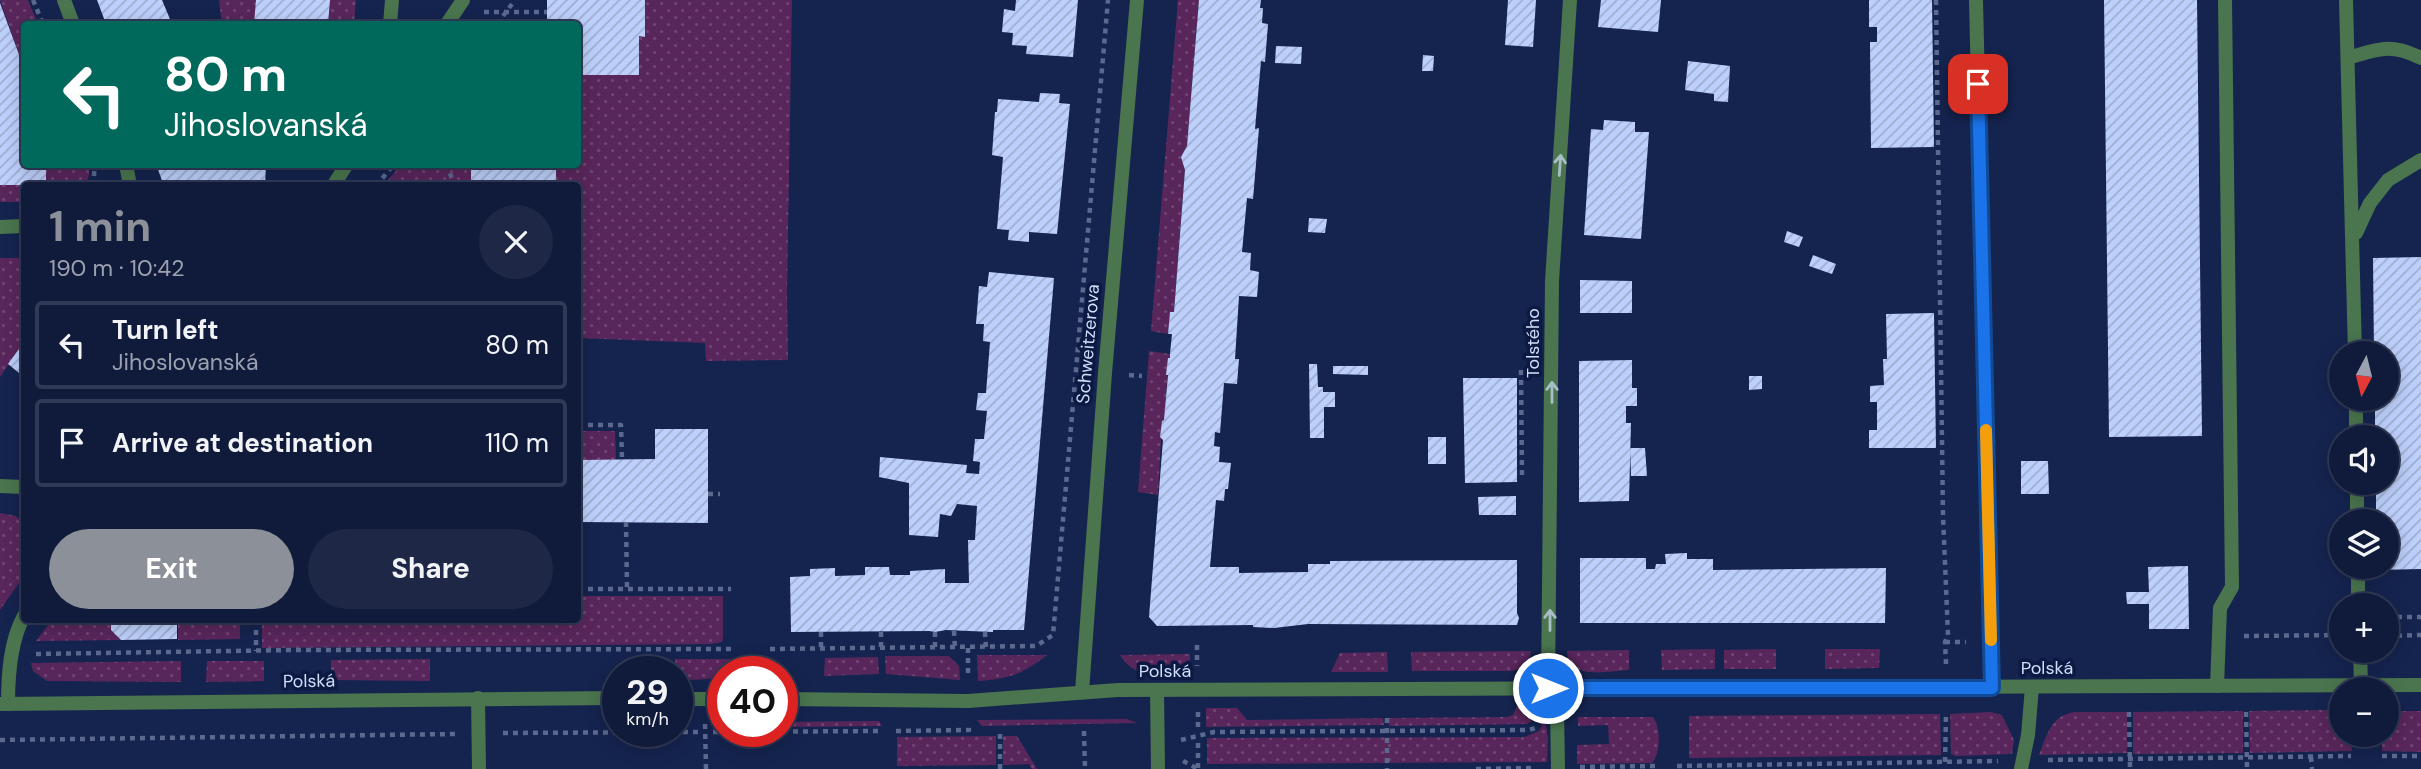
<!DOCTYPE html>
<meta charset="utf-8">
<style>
:root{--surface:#101b3b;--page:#1e2846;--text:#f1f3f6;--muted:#9ca1af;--line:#303955;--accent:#8c9099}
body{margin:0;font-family:"DM Sans",sans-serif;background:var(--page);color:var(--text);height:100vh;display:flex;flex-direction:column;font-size:26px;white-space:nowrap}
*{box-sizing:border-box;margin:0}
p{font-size:23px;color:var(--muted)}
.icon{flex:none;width:38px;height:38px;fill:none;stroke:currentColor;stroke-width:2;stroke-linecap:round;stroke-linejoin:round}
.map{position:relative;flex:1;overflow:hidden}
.panel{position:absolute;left:21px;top:182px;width:560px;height:441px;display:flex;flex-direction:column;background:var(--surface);border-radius:7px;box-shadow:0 4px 18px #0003,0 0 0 2px var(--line)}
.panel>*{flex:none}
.top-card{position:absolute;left:21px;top:21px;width:560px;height:147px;border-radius:7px;box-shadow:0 4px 18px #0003,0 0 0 2px var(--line);background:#00695c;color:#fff;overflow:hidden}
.needle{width:46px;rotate:187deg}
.buttons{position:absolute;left:2329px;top:341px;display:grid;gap:14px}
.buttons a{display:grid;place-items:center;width:70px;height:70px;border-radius:50%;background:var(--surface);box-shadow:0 4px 18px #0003,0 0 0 2px var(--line);font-size:35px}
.speed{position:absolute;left:602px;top:656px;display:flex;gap:14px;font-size:35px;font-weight:700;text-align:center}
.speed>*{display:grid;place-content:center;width:91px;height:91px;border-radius:50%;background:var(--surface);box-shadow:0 4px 18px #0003,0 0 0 2px var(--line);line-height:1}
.speed small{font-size:18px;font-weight:400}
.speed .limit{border:10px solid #d22;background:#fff;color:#111}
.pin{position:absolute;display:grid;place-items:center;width:60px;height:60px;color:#fff;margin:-30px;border-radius:14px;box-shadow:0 4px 10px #0006}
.me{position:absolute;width:77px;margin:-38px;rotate:90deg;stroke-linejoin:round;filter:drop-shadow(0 0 5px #0008)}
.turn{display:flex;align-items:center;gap:24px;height:147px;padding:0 28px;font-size:32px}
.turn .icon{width:91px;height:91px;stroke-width:2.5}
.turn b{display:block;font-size:49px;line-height:60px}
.round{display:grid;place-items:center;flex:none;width:74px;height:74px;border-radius:37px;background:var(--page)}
.summary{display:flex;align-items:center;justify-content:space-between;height:119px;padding:0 28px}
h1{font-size:42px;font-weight:700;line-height:52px;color:var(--accent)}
.action{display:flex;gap:14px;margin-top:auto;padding:14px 28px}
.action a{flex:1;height:80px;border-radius:42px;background:var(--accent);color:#fff;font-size:28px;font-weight:700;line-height:80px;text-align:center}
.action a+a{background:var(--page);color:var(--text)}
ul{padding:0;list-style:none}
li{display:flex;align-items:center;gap:21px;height:88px;margin:0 14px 10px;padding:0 14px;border:4px solid var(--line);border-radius:7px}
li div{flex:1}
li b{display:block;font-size:26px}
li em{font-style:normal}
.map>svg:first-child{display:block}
.grass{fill:url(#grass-dots)}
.building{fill:url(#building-hatch)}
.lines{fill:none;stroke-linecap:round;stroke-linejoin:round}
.path{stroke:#5b698f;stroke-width:4.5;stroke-dasharray:5 5;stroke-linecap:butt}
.service{stroke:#4a754e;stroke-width:14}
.minor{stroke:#4a754e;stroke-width:14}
.tertiary{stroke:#4a754e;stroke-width:14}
.oneway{stroke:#a8bec6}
.route-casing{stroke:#114b97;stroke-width:18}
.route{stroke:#1a73e8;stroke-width:12}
.slow{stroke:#f59e0b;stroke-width:12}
.labels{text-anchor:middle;stroke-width:7;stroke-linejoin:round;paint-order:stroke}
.street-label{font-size:18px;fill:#d1def9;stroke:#0c1a43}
</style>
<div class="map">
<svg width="2421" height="769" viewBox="0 0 2421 769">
<defs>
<pattern id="grass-dots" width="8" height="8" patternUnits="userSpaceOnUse" patternTransform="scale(1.75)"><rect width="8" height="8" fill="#59265b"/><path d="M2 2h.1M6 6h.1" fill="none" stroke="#704573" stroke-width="1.8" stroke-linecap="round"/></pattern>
<pattern id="building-hatch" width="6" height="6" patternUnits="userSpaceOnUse" patternTransform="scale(1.75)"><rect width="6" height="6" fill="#bdd0fb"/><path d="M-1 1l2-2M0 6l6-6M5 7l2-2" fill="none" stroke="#9eadcf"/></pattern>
</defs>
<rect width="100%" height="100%" fill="#15244f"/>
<g class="grass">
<polygon points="0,0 28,0 38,24 24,24 24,68"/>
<polygon points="219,0 356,0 354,24 222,24"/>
<polygon points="645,0 792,0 787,291 788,360 706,361 705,343 578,338 578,186 556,186 556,165 578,164 578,75 639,75 639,36 644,37"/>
<polygon points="1178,0 1199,0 1187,146 1182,156 1185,170 1174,312 1170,312 1168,334 1151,331"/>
<polygon points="46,165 89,165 89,176 85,185 24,186 24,202 0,202 0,185 46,185"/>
<polygon points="401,165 471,165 471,185 383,186"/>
<polygon points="0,258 24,258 24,342 0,377"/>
<polygon points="1149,351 1170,354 1170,358 1168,358 1165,419 1162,421 1158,495 1138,492"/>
<polygon points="578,431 615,431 616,460 578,460"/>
<polygon points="0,513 16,516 24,524 24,576 0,610"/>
<polygon points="578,596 723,596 723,637 722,642 711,644 262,648 262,620 578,620"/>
<polygon points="52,620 111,620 111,630 121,640 36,641"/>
<polygon points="178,620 240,620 240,639 178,640"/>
<polygon points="1715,649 1715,669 1662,670 1661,650"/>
<polygon points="1776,649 1776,669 1724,669 1724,650"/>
<polygon points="1825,649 1880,649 1879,668 1825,669"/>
<path d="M 1629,650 L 1629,670 C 1607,671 1569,681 1567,651 Z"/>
<path d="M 1531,651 C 1529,664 1523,669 1510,671 L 1412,671 L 1411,652 Z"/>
<polygon points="1387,652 1388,672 1331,672 1340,653"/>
<path d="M 1190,654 L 1190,673 C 1163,674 1136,681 1120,655 Z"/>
<path d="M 977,655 L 1047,655 C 1023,674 1009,679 978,681 Z"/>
<polygon points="885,656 949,656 959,666 960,680 886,674"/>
<polygon points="878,657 879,674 824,676 825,658"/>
<polygon points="430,659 430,681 331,680 331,660"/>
<path d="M 675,659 L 735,659 C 727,683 700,679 677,680 Z"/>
<polygon points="181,661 181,682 47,681 33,671 31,663"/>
<polygon points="207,661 264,661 264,681 206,682"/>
<polygon points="1517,706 1532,706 1532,721 1527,724 1389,726 1388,718 1507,717 1513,715"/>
<polygon points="1206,708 1237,708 1247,720 1383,718 1384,725 1206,727"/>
<polygon points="2341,710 2342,735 2351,735 2352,751 2250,753 2249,711"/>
<polygon points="2243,711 2243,753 2133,754 2133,712"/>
<polygon points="2387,711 2421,711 2421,752 2382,751 2382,735 2387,735"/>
<polygon points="1991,712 2002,715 2014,740 2012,754 1956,756 1951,754 1950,714"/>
<path d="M 2075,712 L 2127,712 L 2127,753 L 2039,755 C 2047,735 2051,715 2075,712 Z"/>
<polygon points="1940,714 1941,755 1689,758 1689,716"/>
<path d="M 1578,717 L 1653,717 C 1661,728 1661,753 1652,763 L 1577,764 L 1577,745 L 1609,744 L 1608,725 L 1578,726 Z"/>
<polygon points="1127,719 1137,723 982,726 977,720"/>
<polygon points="1545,719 1548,739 1547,762 1207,764 1207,738 1524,737 1539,731"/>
<polygon points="879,721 882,726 782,727 782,722"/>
<polygon points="996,736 996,765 897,766 897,737"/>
<polygon points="1003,736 1017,736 1037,769 1032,769 1029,764 1003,765"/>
</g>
<g class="building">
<polygon points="97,0 162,0 172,24 106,24"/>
<polygon points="256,0 330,0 328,24 254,24"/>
<polygon points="547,0 645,0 645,37 639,36 639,75 578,75 578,24 547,24"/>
<polygon points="1016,0 1078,0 1073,57 1026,54 1027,46 1012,45 1013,33 1002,32 1004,9 1015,11"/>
<polygon points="1199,0 1261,0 1260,8 1263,8 1262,23 1268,24 1265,62 1261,61 1255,129 1259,128 1253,199 1247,198 1242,252 1251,253 1250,270 1259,272 1257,297 1239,296 1235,359 1239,359 1237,384 1224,383 1220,433 1215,432 1214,446 1220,447 1219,462 1231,463 1228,489 1225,489 1224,501 1216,500 1210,567 1239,567 1239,573 1308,572 1308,564 1330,564 1330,561 1517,560 1517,613 1519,618 1517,625 1308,624 1274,628 1253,627 1253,625 1157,626 1149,617 1163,440 1160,437 1162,421 1164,420 1168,375 1166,375 1168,358 1170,358 1170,354 1172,334 1168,334 1170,312 1174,312 1185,170 1181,157 1187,146"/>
<polygon points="1508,0 1536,0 1533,47 1505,45"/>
<polygon points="1601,0 1661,0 1658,32 1598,27"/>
<polygon points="1869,0 1932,0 1934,147 1871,148 1870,42 1877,42 1877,27 1869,27"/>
<polygon points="2104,0 2197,0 2202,436 2109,437"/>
<polygon points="0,3 24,68 24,164 46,164 46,185 0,185"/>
<polygon points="1276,46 1302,47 1301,64 1275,63"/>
<polygon points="1423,55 1434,56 1433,71 1422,71"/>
<polygon points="1688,61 1730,66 1728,102 1714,101 1714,94 1685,90"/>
<polygon points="1040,93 1060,94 1059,103 1070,104 1057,234 1029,232 1029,242 1008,240 1009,230 997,229 1003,157 992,155 995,112 997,112 998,99 1039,102"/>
<polygon points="1604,120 1635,122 1635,132 1649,132 1641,239 1584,235 1591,129 1603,130"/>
<polygon points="156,164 266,164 265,186 164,186"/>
<rect x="471" y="164" width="85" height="22"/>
<polygon points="1309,218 1327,219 1325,233 1308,232"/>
<polygon points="1787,231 1803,237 1799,247 1784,242"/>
<polygon points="1813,255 1836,264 1832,274 1809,266"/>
<polygon points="2421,257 2421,569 2377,570 2377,567 2387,567 2387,522 2376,522 2376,483 2387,483 2387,438 2375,438 2375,399 2387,399 2387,354 2374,354 2373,258"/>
<polygon points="989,272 1054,278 1024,630 993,630 993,632 946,630 935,632 929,631 791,632 790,577 810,576 810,569 835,568 835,576 865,575 865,567 889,567 890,575 910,575 910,571 945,569 945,583 969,583 968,540 975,540 977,506 957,504 951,516 940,514 938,537 909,535 909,483 879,477 880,457 967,465 966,473 979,474 980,462 973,461 975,439 984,439 987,411 976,410 978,393 986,393 990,342 983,341 984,324 976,324 979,286 987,287"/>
<polygon points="1580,280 1632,281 1632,313 1580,313"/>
<polygon points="1934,313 1936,448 1869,448 1869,430 1877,430 1877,402 1870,402 1870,386 1884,385 1883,359 1887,359 1886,314"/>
<polygon points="24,342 24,377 8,364"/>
<polygon points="1632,360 1632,388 1637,388 1637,406 1626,406 1626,423 1631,423 1629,501 1579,502 1579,361"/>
<polygon points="1309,364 1317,364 1318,387 1323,387 1323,392 1335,392 1335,407 1324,407 1324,438 1310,438"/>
<polygon points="1333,366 1368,366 1368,375 1333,374"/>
<polygon points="1749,376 1762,376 1762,389 1749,390"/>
<polygon points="1463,378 1517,378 1517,482 1465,483"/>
<polygon points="655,429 708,429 708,523 578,522 578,460 655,459"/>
<rect x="1428" y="437" width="18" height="27"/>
<polygon points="1630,448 1645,448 1647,476 1631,476"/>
<polygon points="2021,461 2048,461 2049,494 2021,494"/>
<polygon points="1516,496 1516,515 1479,515 1478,497"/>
<polygon points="1687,553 1687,559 1713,559 1713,570 1886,568 1885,623 1580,623 1580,558 1646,558 1646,569 1655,569 1656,564 1666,564 1665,554"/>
<polygon points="2188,566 2189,629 2149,629 2149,604 2127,604 2126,592 2149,592 2148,567"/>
<polygon points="111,620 177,620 177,639 121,640 111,630"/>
</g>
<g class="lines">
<g class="path">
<polyline points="33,0 43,24"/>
<polyline points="1936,0 1943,515 1948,635 1945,642 1946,664"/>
<polyline points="484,12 547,12"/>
<polyline points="497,24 515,0"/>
<polyline points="446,164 455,186"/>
<polyline points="93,186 95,164"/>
<polyline points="376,186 394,164"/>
<polyline points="1521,370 1522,477"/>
<polyline points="1129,375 1142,376"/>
<polyline points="578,425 621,425 622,460"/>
<polyline points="708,494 720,494"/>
<polyline points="626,522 627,589"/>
<polyline points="578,589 731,589"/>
<polyline points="2387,617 2421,617"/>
<polyline points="256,620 256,651"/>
<polyline points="954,631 955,649"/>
<polyline points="821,632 821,649"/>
<polyline points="881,632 881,649"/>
<polyline points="935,632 935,648"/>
<polyline points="985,632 986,648"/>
<polyline points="2244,636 2340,635"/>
<polyline points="2387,636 2421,635"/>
<polyline points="1945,642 1966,642"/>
<polyline points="1197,645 1197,666"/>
<polyline points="968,648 968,676"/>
<polyline points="770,649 1036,646 1053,635 1108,0"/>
<polyline points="36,654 292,650 735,649"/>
<polyline points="1198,712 1198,728"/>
<polyline points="2129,712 2130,769"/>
<polyline points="2246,712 2247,767"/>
<polyline points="1387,718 1387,769"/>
<polyline points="705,724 706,769"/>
<polyline points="896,731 969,730 968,724"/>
<polyline points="1084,731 1085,769"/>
<polyline points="713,732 882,731"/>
<polyline points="503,733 698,732"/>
<polyline points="0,740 456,734"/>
<polyline points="1181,740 1214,732 1529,730 1535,728"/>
<polyline points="1198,743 1198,769"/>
<polyline points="2382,756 2421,756"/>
<polyline points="2311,757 2312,769"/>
<polyline points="2048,760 2351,756"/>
<polyline points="1183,761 1198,769"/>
<polyline points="1945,762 1946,713"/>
<polyline points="1677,766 1998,761"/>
<polyline points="1580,767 1657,766"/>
<polyline points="1000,769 1000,731"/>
<polyline points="1476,769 1535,768"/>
</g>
<g class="service">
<polyline points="2346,0 2355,354"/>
<path d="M 2348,58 C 2379,49 2390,43 2421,58"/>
<polyline points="2356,233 2370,203 2388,180 2421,160"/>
<polyline points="2356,399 2356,438"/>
<polyline points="2357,483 2357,522"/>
<polyline points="2358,567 2358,606"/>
<polyline points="2360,651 2361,685"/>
<polyline points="2217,686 2220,608 2232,587 2225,0"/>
<polyline points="478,698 479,769"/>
</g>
<g class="minor">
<polyline points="64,0 73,24"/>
<polyline points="1976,0 1992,687"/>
<polyline points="390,24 392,0"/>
<polyline points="447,24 463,0"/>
<polyline points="126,164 130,186"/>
<polyline points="333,186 347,164"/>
<polyline points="0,227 24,226"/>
<polyline points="0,486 24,487"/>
<polyline points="1157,690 1158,769"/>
<path d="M 8,704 C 8,675 10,641 24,616"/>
<polyline points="1558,769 1557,708 1548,688 1552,281 1570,0"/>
<polyline points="2021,769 2028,735 2032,687"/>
</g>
<g class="tertiary">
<polyline points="1082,692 1105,373 1137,0"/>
<polyline points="677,699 723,699"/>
<polyline points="782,699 968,701 1118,690 2421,685"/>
<polyline points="0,704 618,698"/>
</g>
</g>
<defs><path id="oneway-shaft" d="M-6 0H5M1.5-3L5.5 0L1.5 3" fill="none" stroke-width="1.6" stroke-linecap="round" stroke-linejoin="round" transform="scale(1.75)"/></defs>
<g class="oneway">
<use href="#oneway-shaft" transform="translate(1560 165) rotate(-86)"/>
<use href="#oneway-shaft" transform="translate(1552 392) rotate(-90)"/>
<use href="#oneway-shaft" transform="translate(1550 620) rotate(-90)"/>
</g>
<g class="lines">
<defs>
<polyline id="route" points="1548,688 1992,688 1978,84"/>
</defs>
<use href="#route" class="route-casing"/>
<use href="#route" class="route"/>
<polyline class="slow" points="1986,430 1991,640"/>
</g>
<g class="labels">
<g class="street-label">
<text transform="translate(1533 343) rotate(-90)" y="6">Tolstého</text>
<text transform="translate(1088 344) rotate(-85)" y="6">Schweitzerova</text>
<text x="2047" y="674">Polská</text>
<text x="1165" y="677">Polská</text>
<text transform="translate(309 681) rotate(-1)" y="6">Polská</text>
</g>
</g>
</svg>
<div class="buttons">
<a><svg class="needle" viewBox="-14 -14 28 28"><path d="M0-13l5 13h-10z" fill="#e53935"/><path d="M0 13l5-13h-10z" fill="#9ca1af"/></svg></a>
<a><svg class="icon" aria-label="sound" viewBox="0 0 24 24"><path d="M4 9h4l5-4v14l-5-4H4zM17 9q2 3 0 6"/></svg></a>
<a><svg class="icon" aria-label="layers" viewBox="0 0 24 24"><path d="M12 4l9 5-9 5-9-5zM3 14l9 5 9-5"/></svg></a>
<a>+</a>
<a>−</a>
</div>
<div class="speed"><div>29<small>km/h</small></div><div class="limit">40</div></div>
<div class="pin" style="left:1978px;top:84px;background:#d93025"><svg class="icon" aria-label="arrive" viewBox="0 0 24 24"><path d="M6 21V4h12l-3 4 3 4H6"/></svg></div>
<svg class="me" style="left:1548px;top:688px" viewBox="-20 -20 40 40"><circle r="17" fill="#1a73e8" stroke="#fff" stroke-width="3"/><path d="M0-11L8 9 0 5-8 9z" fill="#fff"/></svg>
<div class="top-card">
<div class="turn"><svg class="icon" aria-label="left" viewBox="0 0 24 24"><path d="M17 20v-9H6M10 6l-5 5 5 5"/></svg><div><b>80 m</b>Jihoslovanská</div></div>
</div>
<section class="panel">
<div class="summary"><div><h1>1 min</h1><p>190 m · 10:42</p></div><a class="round"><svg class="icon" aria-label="close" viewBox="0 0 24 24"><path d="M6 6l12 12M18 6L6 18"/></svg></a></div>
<ul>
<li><svg class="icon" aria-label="left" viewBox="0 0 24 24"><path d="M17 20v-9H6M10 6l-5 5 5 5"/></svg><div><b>Turn left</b><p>Jihoslovanská</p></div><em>80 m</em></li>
<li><svg class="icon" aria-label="arrive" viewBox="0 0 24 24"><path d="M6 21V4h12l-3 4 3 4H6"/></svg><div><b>Arrive at destination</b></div><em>110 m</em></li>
</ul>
<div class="action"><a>Exit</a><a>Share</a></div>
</section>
</div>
